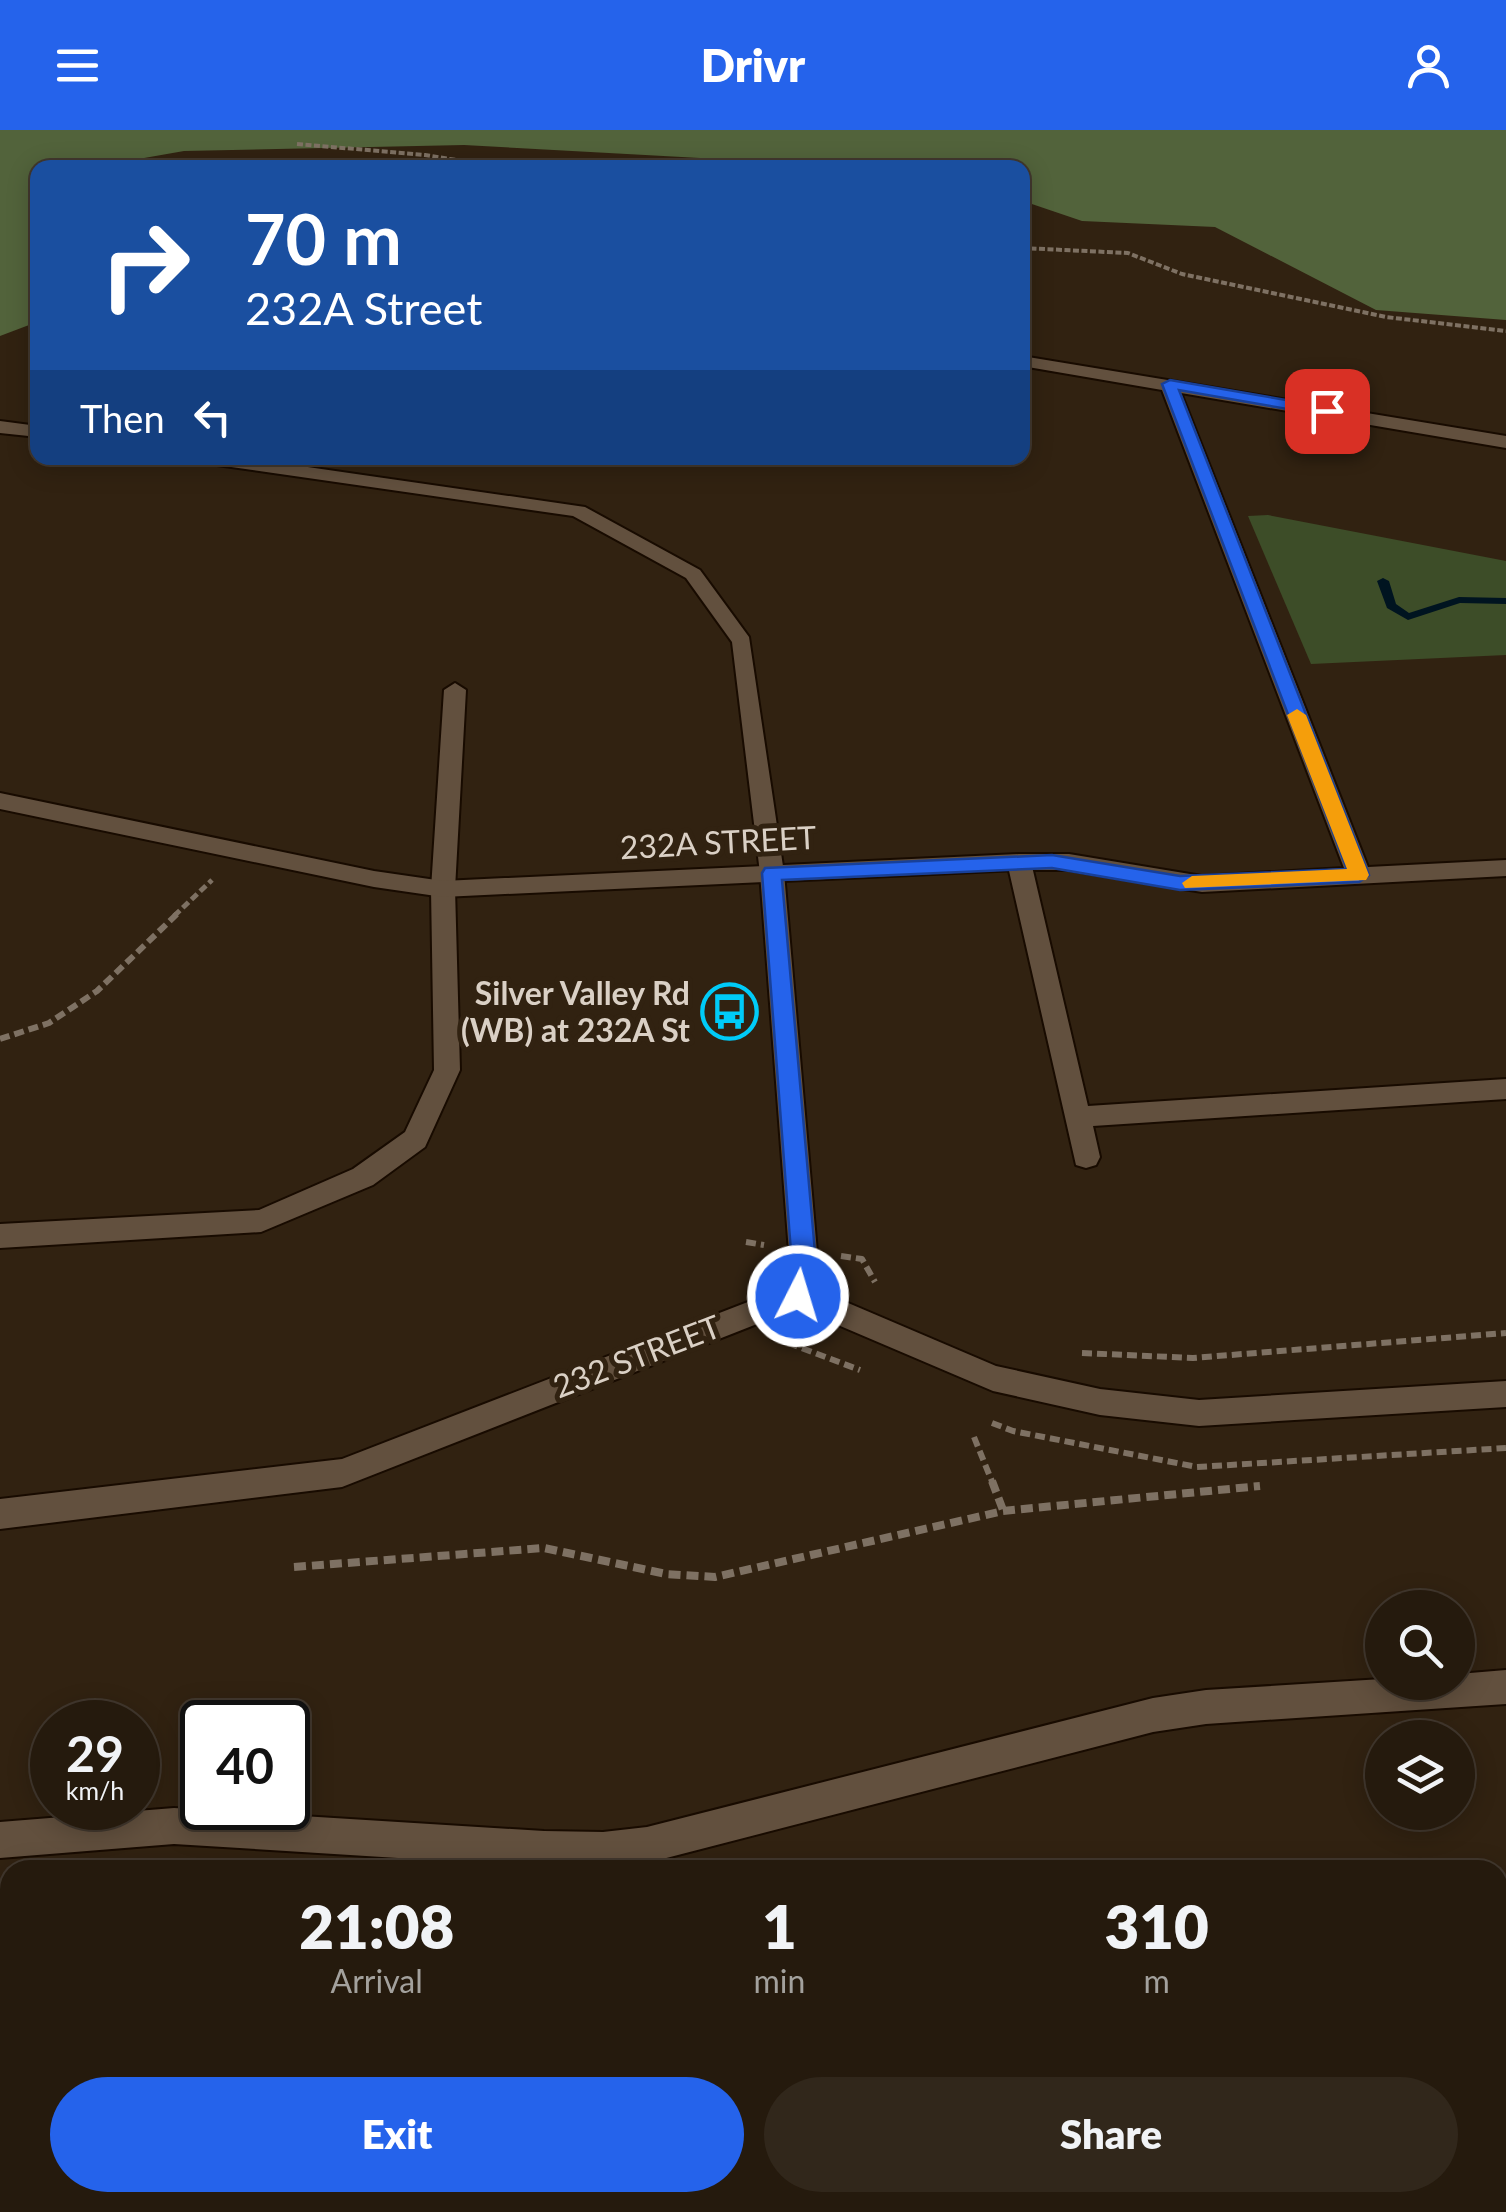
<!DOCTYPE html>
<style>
:root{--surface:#251a0d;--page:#31271b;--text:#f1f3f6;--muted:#a3a19d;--line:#42382e;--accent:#2563eb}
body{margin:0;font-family:Lato,sans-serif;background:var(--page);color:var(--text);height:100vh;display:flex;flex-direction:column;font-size:38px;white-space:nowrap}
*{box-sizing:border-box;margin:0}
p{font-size:32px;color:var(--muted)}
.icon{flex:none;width:55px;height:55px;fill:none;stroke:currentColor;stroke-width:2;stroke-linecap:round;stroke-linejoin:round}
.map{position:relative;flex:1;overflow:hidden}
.drawer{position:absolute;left:0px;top:1730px;width:1508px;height:352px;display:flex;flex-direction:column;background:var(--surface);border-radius:30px 30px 0 0;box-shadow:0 5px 25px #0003,0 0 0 2px var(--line)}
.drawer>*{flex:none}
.guide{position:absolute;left:30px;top:30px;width:1000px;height:305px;border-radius:20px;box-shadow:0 5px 25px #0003,0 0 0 2px var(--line);background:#1a4fa0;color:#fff;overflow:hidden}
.fabs{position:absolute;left:1365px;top:1460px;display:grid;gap:20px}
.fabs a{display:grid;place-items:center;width:110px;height:110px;border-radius:50%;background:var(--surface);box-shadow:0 5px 25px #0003,0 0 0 2px var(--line);font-size:50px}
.speed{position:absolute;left:30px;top:1570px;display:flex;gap:20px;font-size:50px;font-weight:700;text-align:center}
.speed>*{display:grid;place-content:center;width:130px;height:130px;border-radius:50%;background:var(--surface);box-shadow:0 5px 25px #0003,0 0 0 2px var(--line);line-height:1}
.speed small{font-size:25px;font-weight:400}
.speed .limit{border:5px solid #111;border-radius:15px;background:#fff;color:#111}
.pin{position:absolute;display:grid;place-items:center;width:85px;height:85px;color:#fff;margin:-42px;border-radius:20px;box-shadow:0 5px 15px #0006}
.me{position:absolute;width:110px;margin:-55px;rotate:5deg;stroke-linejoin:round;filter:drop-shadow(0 0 8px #0008)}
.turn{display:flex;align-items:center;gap:35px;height:210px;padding:0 50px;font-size:45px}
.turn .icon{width:130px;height:130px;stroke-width:2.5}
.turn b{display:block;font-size:70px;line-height:85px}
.then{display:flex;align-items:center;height:95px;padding:0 50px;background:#0003;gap:20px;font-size:38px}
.eta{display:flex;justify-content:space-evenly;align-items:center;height:170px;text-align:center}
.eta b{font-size:60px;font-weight:800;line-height:70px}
.cta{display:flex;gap:20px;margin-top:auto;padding:20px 50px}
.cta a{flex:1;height:115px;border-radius:60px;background:var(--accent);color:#fff;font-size:40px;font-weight:800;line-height:115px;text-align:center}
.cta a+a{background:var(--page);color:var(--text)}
header{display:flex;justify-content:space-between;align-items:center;height:130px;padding:0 50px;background:var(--accent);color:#fff;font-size:45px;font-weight:800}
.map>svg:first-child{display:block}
.green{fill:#3d4d28}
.forest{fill:#52633b}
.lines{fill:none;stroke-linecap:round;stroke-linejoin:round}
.stream{fill:#001420;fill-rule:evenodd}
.service-casing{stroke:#180b00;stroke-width:4}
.minor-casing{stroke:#180b00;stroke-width:4}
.tertiary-casing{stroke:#180b00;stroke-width:4}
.path-far3{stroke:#7e7163;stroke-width:4;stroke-dasharray:6 2.5;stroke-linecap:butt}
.path-far2{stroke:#7e7163;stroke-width:5;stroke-dasharray:8 4;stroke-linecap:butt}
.path-far1{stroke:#7e7163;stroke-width:6;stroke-dasharray:10 5;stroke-linecap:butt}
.path{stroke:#7e7163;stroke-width:8;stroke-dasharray:12 6;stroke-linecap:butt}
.service{fill:#62503e;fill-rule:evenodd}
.minor{fill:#62503e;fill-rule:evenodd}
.tertiary{fill:#62503e;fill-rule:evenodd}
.route{fill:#2563eb;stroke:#184099;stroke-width:2.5}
.slow{fill:#f59e0b}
.labels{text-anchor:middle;stroke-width:10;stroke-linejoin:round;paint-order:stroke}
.street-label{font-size:32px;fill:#dad0c5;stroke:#312211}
.poi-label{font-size:32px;font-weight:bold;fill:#dad0c5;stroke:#312211;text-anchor:end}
</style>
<header><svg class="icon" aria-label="menu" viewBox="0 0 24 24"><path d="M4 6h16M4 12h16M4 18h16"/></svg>Drivr<svg class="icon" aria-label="person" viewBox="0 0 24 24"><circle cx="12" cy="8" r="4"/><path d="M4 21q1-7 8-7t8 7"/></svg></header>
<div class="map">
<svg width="1506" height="2082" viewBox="0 0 1506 2082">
<rect width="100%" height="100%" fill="#312211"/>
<polygon class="green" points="1268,385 1506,431 1506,525 1311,534 1248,386"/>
<polygon class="forest" points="0,0 1506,0 1506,190 1376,180 1215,97 1082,91 1023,71 1022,38 863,37 464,15 184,21 93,37 38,38 37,192 0,206"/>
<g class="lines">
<polygon class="stream" points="1383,448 1389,451 1396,474 1409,483 1459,467 1506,468 1506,474 1460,473 1408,490 1387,478 1377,451"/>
<defs>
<g id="service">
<polygon points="455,553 466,560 455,759 460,940 425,1017 373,1055 261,1102 0,1118 0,1094 259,1080 353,1039 405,1002 434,940 431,759 444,560"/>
<polygon points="1019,724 1031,732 1088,976 1506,949 1506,969 1093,996 1100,1027 1096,1035 1086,1038 1076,1035 1007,732"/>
<polygon points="1506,1540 1506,1574 1206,1594 1153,1602 647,1733 603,1738 544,1737 174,1714 0,1728 0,1692 174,1678 544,1701 603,1702 647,1697 1153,1568 1206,1560 1382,1549 1382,1552 1458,1552 1458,1544"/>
<polygon points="1506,1853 1506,1891 1498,1892 1498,1854"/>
<polygon points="515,2072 566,2072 562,2082 511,2082"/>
</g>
<polygon id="minor" points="1022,226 1506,306 1506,318 1181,263 1368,737 1506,730 1506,746 1202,762 1069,740 1019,740 443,767 374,757 0,679 0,663 374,741 443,751 1019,724 1069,724 1202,746 1344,738 1162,260 1022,236"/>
<g id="tertiary">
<polygon points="0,291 38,296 38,307 0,303"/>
<polygon points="201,328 246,328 585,377 700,440 749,507 784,743 817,1122 813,1158 996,1236 1100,1259 1199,1270 1506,1251 1506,1277 1199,1296 1100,1285 993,1261 798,1178 342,1357 0,1399 0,1369 342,1329 784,1158 789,1122 760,743 732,512 686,448 573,386 210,334"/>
</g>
</defs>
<use href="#service" class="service-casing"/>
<use href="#minor" class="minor-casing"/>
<use href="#tertiary" class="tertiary-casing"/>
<g class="path-far3">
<polyline points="297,14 425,25 506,38"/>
<polyline points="1022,118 1128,123 1182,144 1386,187 1506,201"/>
</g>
<polyline class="path-far2" points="174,786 212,750"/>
<g class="path-far1">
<polyline points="0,909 49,893 97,861 177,784"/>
<polyline points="746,1112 764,1115"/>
<polyline points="841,1126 862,1129 875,1152"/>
<polyline points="788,1213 860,1240"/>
<polyline points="1082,1223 1193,1228 1506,1203"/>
<polyline points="992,1293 1013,1301 1197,1337 1506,1318"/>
<polyline points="974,1307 993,1354"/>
</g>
<g class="path">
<polyline points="992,1351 1003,1380"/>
<polyline points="294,1437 544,1418 666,1444 715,1447 1003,1381 1260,1356"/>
</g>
<use href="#service" class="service"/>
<use href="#minor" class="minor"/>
<use href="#tertiary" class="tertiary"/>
</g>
<polygon class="route" points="1170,250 1327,277 1335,281 1327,286 1179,260 1369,745 1359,752 1180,760 1052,738 782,750 815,1122 806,1173 790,1173 786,1166 791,1122 762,743 765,738 1052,725 1180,746 1347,739 1162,254"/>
<polygon class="slow" points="1297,579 1306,585 1369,745 1366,750 1185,758 1182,753 1192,746 1347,739 1287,585"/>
<defs>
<symbol id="bus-ring" viewBox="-11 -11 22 22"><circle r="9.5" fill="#312211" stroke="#00cbf8" stroke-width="1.5"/><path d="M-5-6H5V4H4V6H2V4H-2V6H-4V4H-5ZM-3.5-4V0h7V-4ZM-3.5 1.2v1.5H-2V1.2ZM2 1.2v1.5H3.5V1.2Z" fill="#00cbf8"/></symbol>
</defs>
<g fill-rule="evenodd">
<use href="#bus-ring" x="698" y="850" width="63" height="63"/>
</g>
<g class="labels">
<g class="street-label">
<text transform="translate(718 713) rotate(-3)" y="11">232A STREET</text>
<text transform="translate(637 1227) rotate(-21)" y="11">232 STREET</text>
</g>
<g class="poi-label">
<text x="690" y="875">Silver Valley Rd<tspan x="690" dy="37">(WB) at 232A St</tspan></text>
</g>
</g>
</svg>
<div class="fabs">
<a><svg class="icon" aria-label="search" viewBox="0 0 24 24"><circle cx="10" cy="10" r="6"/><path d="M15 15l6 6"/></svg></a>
<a><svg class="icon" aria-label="layers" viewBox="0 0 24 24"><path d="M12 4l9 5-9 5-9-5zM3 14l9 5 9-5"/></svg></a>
</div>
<div class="speed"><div>29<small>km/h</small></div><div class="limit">40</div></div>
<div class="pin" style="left:1327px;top:281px;background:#d93025"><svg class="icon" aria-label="arrive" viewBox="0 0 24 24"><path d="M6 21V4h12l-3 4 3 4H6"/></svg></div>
<svg class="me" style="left:798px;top:1166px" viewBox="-20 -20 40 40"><circle r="17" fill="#2563eb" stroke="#fff" stroke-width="3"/><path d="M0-11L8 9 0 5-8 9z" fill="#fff"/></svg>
<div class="guide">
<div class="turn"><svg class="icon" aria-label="right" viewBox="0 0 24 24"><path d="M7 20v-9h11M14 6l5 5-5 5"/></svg><div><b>70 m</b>232A Street</div></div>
<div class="then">Then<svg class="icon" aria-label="left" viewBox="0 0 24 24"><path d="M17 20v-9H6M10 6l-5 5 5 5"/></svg></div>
</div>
<section class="drawer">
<div class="eta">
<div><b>21:08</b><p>Arrival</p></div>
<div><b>1</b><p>min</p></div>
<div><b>310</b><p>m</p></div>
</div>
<div class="cta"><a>Exit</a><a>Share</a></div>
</section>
</div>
